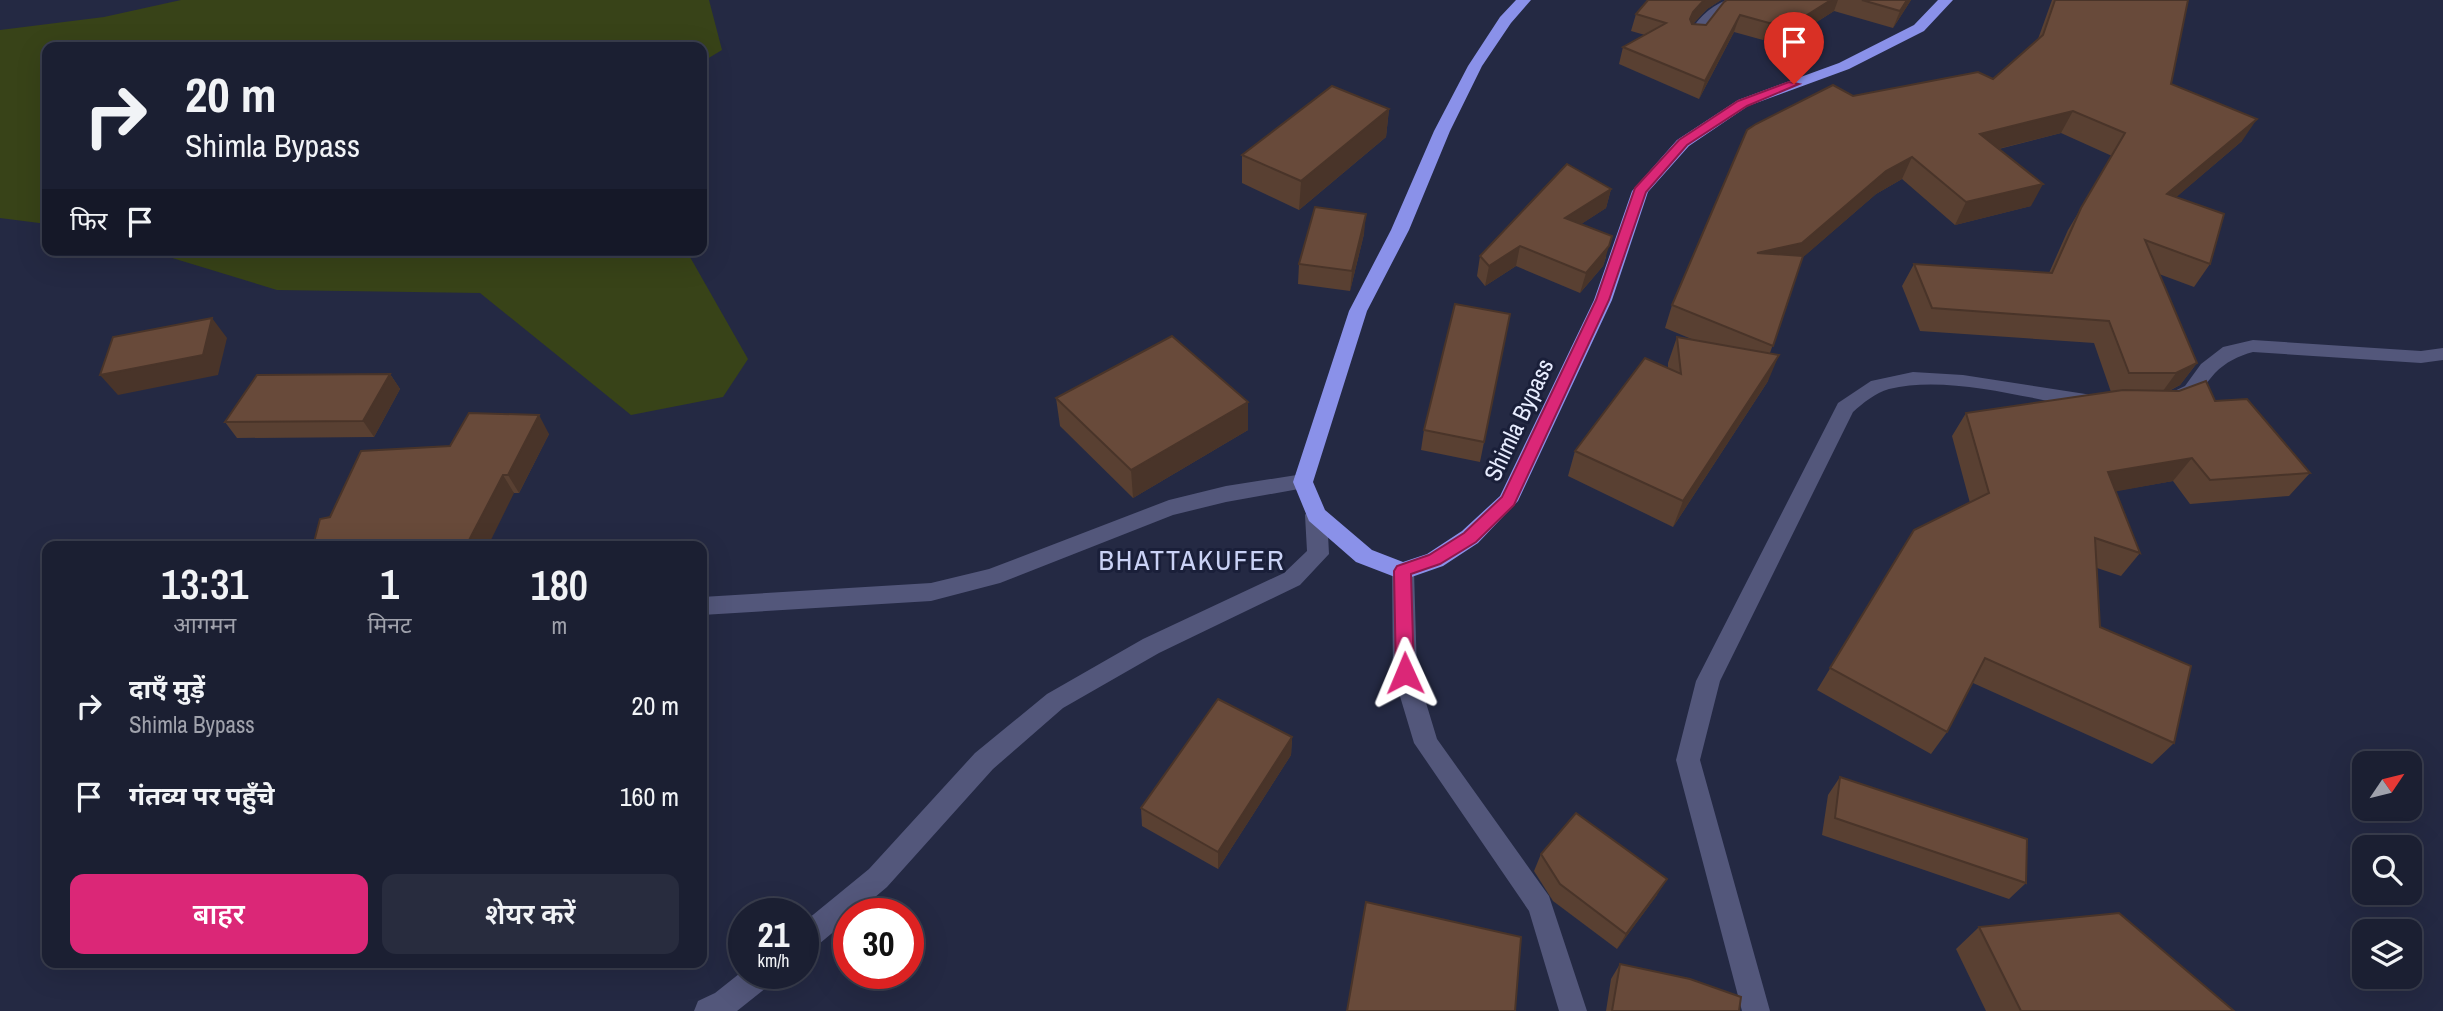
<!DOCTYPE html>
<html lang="hi">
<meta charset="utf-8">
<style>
:root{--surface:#1b1f32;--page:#282c3e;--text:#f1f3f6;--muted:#a0a2ac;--line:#393d4d;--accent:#db2777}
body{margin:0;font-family:"Archivo Narrow","Noto Sans Devanagari",sans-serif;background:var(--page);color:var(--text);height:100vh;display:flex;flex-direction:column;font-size:26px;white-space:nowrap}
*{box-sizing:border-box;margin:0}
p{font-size:23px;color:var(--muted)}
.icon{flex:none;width:38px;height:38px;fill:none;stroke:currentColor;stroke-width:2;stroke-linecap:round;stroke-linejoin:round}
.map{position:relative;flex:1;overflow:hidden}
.drawer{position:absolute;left:42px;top:541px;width:665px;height:427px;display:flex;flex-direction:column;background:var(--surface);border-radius:14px;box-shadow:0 7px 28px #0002,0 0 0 2px var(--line)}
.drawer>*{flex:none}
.guide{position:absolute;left:42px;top:42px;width:665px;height:214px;border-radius:14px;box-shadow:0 7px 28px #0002,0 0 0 2px var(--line);background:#1b1f32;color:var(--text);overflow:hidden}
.needle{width:46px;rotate:55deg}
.fabs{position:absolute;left:2352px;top:751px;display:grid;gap:14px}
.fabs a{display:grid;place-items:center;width:70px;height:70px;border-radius:14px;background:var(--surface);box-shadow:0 7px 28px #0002,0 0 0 2px var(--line);font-size:35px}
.speed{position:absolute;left:728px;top:898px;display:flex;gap:14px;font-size:35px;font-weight:700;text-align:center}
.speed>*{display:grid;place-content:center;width:91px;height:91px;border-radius:50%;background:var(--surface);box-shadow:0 7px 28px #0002,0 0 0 2px var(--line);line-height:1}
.speed small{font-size:18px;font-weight:400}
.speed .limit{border:10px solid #d22;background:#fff;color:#111}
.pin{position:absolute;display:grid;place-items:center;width:60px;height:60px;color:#fff;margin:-72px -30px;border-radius:50% 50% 50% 0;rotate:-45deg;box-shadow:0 0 7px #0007}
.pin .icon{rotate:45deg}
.me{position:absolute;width:77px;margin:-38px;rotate:359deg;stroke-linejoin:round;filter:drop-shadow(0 0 5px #0008)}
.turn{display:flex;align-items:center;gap:24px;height:147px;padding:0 28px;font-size:32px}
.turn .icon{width:91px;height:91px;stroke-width:2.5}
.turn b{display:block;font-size:49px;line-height:60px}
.then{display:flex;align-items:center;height:66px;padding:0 28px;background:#0003;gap:14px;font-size:26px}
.eta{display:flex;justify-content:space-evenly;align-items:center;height:119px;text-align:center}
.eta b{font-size:42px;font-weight:600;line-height:49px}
.primary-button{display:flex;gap:14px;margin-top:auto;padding:14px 28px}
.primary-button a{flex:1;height:80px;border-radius:14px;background:var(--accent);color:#fff;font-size:28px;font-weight:600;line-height:80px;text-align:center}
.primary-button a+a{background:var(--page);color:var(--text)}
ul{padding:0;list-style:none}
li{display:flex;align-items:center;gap:21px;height:91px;padding:0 28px}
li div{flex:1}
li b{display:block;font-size:26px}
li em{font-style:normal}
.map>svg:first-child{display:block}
.green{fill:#384318}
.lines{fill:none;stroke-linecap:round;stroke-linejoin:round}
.minor{fill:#53577b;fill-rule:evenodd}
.highway{fill:#8a91e9;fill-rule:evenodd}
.wall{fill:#594032}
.shaded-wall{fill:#493429}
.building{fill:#684a3a;stroke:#493429;stroke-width:2}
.route{fill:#db2777;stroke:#8e194d;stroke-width:2}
.labels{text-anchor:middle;stroke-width:6;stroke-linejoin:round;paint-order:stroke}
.street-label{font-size:24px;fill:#e8edff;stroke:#1a1f39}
.quarter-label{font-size:28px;letter-spacing:2px;fill:#cad2f5;stroke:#1a1f39}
</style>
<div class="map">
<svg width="2443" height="1011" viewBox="0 0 2443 1011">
<rect width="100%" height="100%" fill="#242943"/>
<g class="green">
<polygon points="181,0 709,0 722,50 702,62 702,47 47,47 47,224 0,218 0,30 104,17"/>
<polygon points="146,250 686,250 748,359 723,397 631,415 480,293 277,290"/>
</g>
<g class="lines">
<g class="minor">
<path d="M 1726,0 L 1745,0 L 1717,17 L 1699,40 L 1689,40 L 1687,37 C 1696,20 1708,8 1726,0 Z"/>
<path d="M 2253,340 L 2421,351 L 2443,348 L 2443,360 L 2421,363 L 2253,352 C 2238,356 2226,362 2215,373 C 2202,387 2192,411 2168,404 L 2165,399 L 2168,394 L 2185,386 L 2201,364 L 2223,347 Z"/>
<path d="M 1913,372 L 1963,375 L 2092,395 L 2099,397 L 2102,402 L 2099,407 L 2092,409 C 2031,400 1950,374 1889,389 C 1875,393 1863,403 1853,412 L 1720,681 L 1700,760 L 1770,1011 L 1742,1011 L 1676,760 L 1696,681 L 1838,403 L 1871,381 Z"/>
<polygon points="1303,474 1310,477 1313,482 1310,487 1226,502 1173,515 1000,583 931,601 702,615 702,597 931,583 989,569 1169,500 1226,486"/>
<polygon points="1316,507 1323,509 1327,515 1329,554 1300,585 1159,653 1063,708 993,769 887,887 855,914 849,914 849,919 813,949 803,953 803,923 869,869 975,753 1047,694 1143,639 1284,573 1307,551 1305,515 1309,509"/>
<polygon points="1403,562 1411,565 1414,571 1417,673 1437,739 1549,896 1587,1011 1559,1011 1529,911 1414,743 1393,673 1392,571 1395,565"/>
<polygon points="744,970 744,973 776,973 772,983 737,1011 694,1011 698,1001 715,993"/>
</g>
<polygon class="highway" points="1516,0 1531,0 1511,23 1482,66 1450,131 1409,230 1367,311 1313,482 1325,510 1372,550 1403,562 1427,554 1462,531 1500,496 1594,300 1632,191 1677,140 1738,100 1839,63 1914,25 1938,0 1953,0 1924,31 1849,69 1748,106 1689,146 1648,192 1612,300 1518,501 1478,543 1443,566 1403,580 1395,577 1356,562 1309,521 1293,482 1349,311 1391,230 1434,131 1468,66 1500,17"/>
</g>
<g class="wall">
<polygon points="1648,0 1721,0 1707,9 1693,24 1706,25 1727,0 1911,0 1893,28 1834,11 1793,37 1763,40 1734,32 1699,99 1619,64 1623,47 1645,35 1631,31 1636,14"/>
<polygon points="2052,0 2188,0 2171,84 2242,141 2176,197 2210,264 2194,287 2159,274 2197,363 2180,385 2169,391 2215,401 2310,473 2289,496 2190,504 2173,481 2115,491 2140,553 2121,576 2097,568 2100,627 2174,743 2152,764 1973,683 1947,732 1931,754 1817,690 1914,530 1970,503 1952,436 1966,413 2111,392 2094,343 1920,331 1902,286 1914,264 2049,273 2068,230 2112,156 2061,133 1999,149 2031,206 1955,225 1902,179 1876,194 1803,257 1770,353 1768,381 1673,527 1568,476 1575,451 1668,369 1668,363 1677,337 1694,340 1665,328 1672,305 1853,96 1993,79 2038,39"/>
<polygon points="1389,109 1386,137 1299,210 1242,183 1242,155"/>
<polygon points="1611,189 1606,208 1581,224 1606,257 1603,266 1580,293 1516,266 1485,286 1477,276 1480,256"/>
<polygon points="1364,234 1350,291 1298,284 1299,264"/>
<polygon points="1510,314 1480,462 1421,450 1424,430"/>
<polygon points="390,374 400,389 374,437 237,438 225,422"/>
<polygon points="1056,398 1248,430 1133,498 1060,426"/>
<polygon points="549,434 519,493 514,493 450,446"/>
<polygon points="1292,737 1291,755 1218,869 1142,826 1141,808"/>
<polygon points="1840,777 2026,883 2009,899 1822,835 1828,795"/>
<polygon points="1541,854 1657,895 1617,949 1553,901 1534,871"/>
<polygon points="1979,927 2234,1011 1986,1011 1956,949"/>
<polygon points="1620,964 1739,1011 1606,1011 1611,979"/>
</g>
<g class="shaded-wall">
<polygon points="1704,0 1721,0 1707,9 1688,29 1690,19 1693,12"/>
<polygon points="1831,0 1838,0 1834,11 1793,37 1763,40 1769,23"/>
<polygon points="1907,0 1911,0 1893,28 1900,11"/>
<polygon points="1740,15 1734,32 1699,99 1705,81"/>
<polygon points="1389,109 1386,137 1299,210 1301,181"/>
<polygon points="2073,111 2061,133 1969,156 1980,134"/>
<polygon points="2257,119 2242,141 2153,217 2167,194"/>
<polygon points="1912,157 1902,179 1876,194 1793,266 1757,253 1886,171"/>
<polygon points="2043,184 2031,206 1955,225 1966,202"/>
<polygon points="1611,189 1606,208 1560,238 1565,218"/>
<polygon points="1366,214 1364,234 1350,291 1352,271"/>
<polygon points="1612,236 1603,266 1580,293 1586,273"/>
<polygon points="1520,246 1516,266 1485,286 1489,266"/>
<polygon points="212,318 227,338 218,375 118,395 100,375"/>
<polygon points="1779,355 1768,381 1673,527 1683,501"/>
<polygon points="2197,363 2180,385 2160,395 2176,373"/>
<polygon points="390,374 400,389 374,437 363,421"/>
<polygon points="1248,402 1248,430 1133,498 1131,470"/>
<polygon points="539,415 549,434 519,493 508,475"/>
<polygon points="2192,458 2173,481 2091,496 2108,472"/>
<polygon points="503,475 514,493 488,546 466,546"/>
<polygon points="1292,737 1291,755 1218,869 1218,852"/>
<polygon points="1667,879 1657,895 1617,949 1626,934"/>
</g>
<g class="building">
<polygon points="1648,0 1704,0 1693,12 1690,19 1692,24 1706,25 1724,2 1727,0 1831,0 1799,20 1769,23 1740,15 1705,81 1623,47 1666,23 1636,14"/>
<polygon points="1862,0 1907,0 1900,11"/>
<polygon points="2055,0 2188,0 2171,84 2257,119 2167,194 2224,214 2210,264 2145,240 2197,363 2176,373 2129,373 2109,321 1932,308 1914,264 2052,273 2081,208 2125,133 2073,111 1980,134 2043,184 1966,202 1912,157 1886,171 1802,243 1757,253 1803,256 1773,346 1672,305 1747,130 1756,124 1833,85 1853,96 1978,72 1993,79 2043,35"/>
<polygon points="1332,86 1389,109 1301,181 1242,155"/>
<polygon points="1567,164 1611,189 1565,218 1612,236 1609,246 1586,273 1520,246 1489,266 1480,256"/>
<polygon points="1315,207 1366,214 1352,271 1299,264"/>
<polygon points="1455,304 1510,314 1484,442 1424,430"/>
<polygon points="212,318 203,355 100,375 113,337"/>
<polygon points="1172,336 1248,402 1131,470 1056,398"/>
<polygon points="1677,337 1779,355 1683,501 1575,451 1645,358 1681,374"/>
<polygon points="390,374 363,421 225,422 257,375"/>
<polygon points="2206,381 2215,401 2247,399 2310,473 2210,480 2192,458 2108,472 2140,553 2095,538 2100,627 2191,666 2174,743 1985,658 1947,732 1830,668 1914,530 1989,493 1966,413 2123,390 2179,391"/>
<polygon points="469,413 539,415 508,475 503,475 466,546 313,546 320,519 330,517 361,451 450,446"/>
<polygon points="1218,699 1292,737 1218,852 1141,808"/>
<polygon points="1840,777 2027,839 2026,883 1835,818"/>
<polygon points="1576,813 1667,879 1626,934 1560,884 1541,854"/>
<polygon points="1366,902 1521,937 1515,1011 1347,1011"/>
<polygon points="2119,913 2234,1011 2021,1011 1979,927"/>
<polygon points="1620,964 1690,979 1741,997 1739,1011 1612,1011"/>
</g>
<polygon class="route" points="1789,82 1799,84 1747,106 1687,145 1646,192 1609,300 1514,505 1476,542 1440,564 1411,574 1414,673 1411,678 1405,681 1399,678 1396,673 1394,571 1397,566 1429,555 1464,533 1502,497 1596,300 1635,188 1679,140 1738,101"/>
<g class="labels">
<g class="street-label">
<text transform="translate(1519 420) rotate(-65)" y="8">Shimla Bypass</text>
</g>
<g class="quarter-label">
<text x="1192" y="570">BHATTAKUFER</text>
</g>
</g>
</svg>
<div class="fabs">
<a><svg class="needle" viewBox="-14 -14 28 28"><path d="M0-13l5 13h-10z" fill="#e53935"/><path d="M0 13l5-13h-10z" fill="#a0a2ac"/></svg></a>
<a><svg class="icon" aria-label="search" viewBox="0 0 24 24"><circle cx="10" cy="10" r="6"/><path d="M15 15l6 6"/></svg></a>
<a><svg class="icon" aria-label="layers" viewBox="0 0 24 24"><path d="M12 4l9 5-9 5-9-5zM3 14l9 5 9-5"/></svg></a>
</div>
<div class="speed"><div>21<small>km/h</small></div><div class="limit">30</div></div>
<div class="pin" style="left:1794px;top:84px;background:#d93025"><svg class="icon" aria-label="arrive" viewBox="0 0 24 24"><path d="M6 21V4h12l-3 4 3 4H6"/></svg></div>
<svg class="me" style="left:1405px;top:673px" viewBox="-20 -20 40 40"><path d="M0-17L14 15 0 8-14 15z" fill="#db2777" stroke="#fff" stroke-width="4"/></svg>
<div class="guide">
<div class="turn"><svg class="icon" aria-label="right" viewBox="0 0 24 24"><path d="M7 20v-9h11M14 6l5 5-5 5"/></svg><div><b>20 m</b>Shimla Bypass</div></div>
<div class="then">फिर<svg class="icon" aria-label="arrive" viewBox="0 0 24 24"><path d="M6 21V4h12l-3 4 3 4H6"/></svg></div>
</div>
<section class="drawer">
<div class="eta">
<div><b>13:31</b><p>आगमन</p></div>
<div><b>1</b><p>मिनट</p></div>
<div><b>180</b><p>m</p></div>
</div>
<ul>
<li><svg class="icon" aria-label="right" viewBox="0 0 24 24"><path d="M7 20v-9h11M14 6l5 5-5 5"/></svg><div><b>दाएँ मुड़ें</b><p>Shimla Bypass</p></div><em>20 m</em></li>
<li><svg class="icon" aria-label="arrive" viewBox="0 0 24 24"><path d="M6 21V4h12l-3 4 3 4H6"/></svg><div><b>गंतव्य पर पहुँचे</b></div><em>160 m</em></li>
</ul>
<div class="primary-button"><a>बाहर</a><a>शेयर करें</a></div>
</section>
</div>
